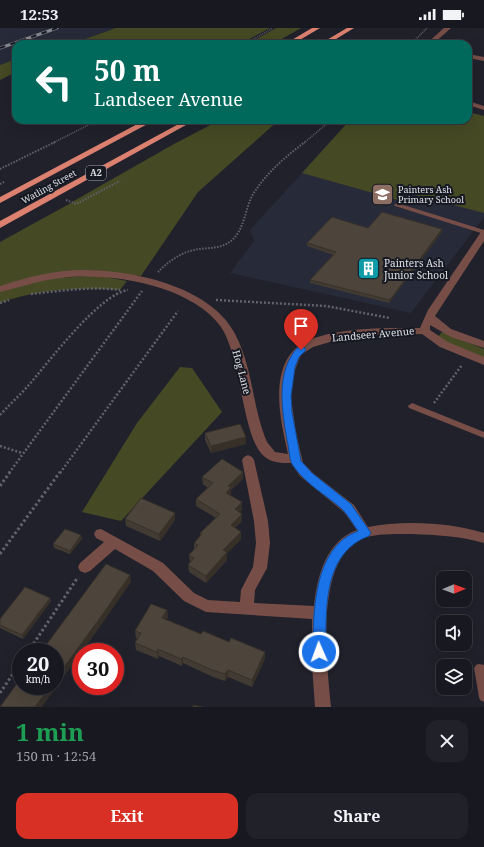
<!DOCTYPE html>
<meta charset="utf-8">
<style>
:root{--surface:#181920;--page:#212229;--text:#f1f3f6;--muted:#9fa0a5;--line:#36383e;--accent:#d93025}
body{margin:0;font-family:"Noto Serif",serif;background:var(--page);color:var(--text);height:100vh;display:flex;flex-direction:column;font-size:15px;white-space:nowrap}
*{box-sizing:border-box;margin:0}
p{font-size:13px;color:var(--muted)}
.icon{flex:none;width:22px;height:22px;fill:none;stroke:currentColor;stroke-width:2;stroke-linecap:round;stroke-linejoin:round}
.map{position:relative;height:679px;overflow:hidden}
.sheet{display:flex;flex-direction:column;background:var(--surface);flex:1}
.sheet>*{flex:none}
.guide{position:absolute;left:12px;top:12px;width:460px;height:84px;border-radius:12px;box-shadow:0 4px 16px #0002,0 0 0 1px var(--line);background:#00695c;color:#fff;overflow:hidden}
.needle{width:26px;rotate:89deg}
.buttons{position:absolute;left:436px;top:543px;display:grid;gap:8px}
.buttons a{display:grid;place-items:center;width:36px;height:36px;border-radius:8px;background:var(--surface);box-shadow:0 4px 16px #0002,0 0 0 1px var(--line);font-size:20px}
.speed{position:absolute;left:12px;top:615px;display:flex;gap:8px;font-size:20px;font-weight:700;text-align:center}
.speed>*{display:grid;place-content:center;width:52px;height:52px;border-radius:50%;background:var(--surface);box-shadow:0 4px 16px #0002,0 0 0 1px var(--line);line-height:1}
.speed small{font-size:10px;font-weight:400}
.speed .limit{border:6px solid #d22;background:#fff;color:#111}
.pin{position:absolute;display:grid;place-items:center;width:34px;height:34px;color:#fff;margin:-41px -17px;border-radius:50% 50% 50% 0;rotate:-45deg;box-shadow:0 0 4px #0007}
.pin .icon{rotate:45deg}
.me{position:absolute;width:44px;margin:-22px;rotate:358deg;stroke-linejoin:round;filter:drop-shadow(0 0 3px #0008)}
.turn{display:flex;align-items:center;gap:14px;height:84px;padding:0 16px;font-size:18px}
.turn .icon{width:52px;height:52px;stroke-width:2.5}
.turn b{display:block;font-size:28px;line-height:34px}
.round{display:grid;place-items:center;flex:none;width:42px;height:42px;border-radius:12px;background:var(--page)}
.head{display:flex;align-items:center;justify-content:space-between;height:68px;padding:0 16px}
h1{font-size:24px;font-weight:700;line-height:30px;color:#1e9e55}
.button{display:flex;gap:8px;margin-top:auto;padding:8px 16px}
.button a{flex:1;height:46px;border-radius:12px;background:var(--accent);color:#fff;font-size:16px;font-weight:700;line-height:46px;text-align:center}
.button a+a{background:var(--page);color:var(--text)}
.status{display:flex;justify-content:space-between;align-items:center;height:28px;padding:0 20px;background:var(--surface);direction:ltr}
.status svg{height:11px;fill:currentColor}
.map>svg:first-child{display:block}
.built{fill:#272a39}
.green{fill:#454a24}
.lines{fill:none;stroke-linecap:round;stroke-linejoin:round}
.path-far3{stroke:#61626b;stroke-width:1.5;stroke-dasharray:1 1;stroke-linecap:butt}
.path-far2{stroke:#61626b;stroke-width:2;stroke-dasharray:1.5 1.5;stroke-linecap:butt}
.path-far1{stroke:#61626b;stroke-width:2.5;stroke-dasharray:2 2;stroke-linecap:butt}
.path{stroke:#61626b;stroke-width:3;stroke-dasharray:2.5 2.5;stroke-linecap:butt}
.service{fill:#774e47;fill-rule:evenodd}
.minor{fill:#774e47;fill-rule:evenodd}
.trunk{fill:#dc8070;fill-rule:evenodd}
.rail-casing{stroke:#86878f;stroke-width:3}
.rail{stroke:#161822;stroke-width:2;stroke-dasharray:5.5;stroke-linecap:butt}
.wall{fill:#423b33}
.shaded-wall{fill:#363029}
.building{fill:#4d453b;stroke:#363029}
.route{fill:#1a73e8;stroke:#114b97}
.labels{text-anchor:middle;stroke-width:4;stroke-linejoin:round;paint-order:stroke}
.shield{fill:#161822;stroke:#a3a5ad;stroke-width:1}
.shield-label{font-size:9px;font-weight:bold;fill:#e0e1e8}
.far-street-label{font-size:9px;fill:#e0e1e8;stroke:#161822}
.far-poi-label{font-size:9px;fill:#e0e1e8;stroke:#161822;text-anchor:start}
.poi-label{font-size:10px;fill:#e0e1e8;stroke:#161822;text-anchor:start}
.street-label{font-size:10px;fill:#e0e1e8;stroke:#161822}
</style>
<div class="status"><b>12:53</b><svg viewBox="0 0 49 12"><path d="M0 12V9h3v3zM5 12V6h3v6zM10 12V3h3v9zM15 12V0h3v12zM26 1h20v11H26zM47 4h2v5h-2z"/></svg></div>
<div class="map">
<svg width="484" height="679" viewBox="0 0 484 679">
<rect width="100%" height="100%" fill="#20212b"/>
<g class="built">
<polygon points="0,0 116,0 71,16 16,16 16,31 0,37"/>
<polygon points="468,84 484,88 484,189 411,285 230,245 254,213 250,202 350,92 468,92"/>
</g>
<g class="green">
<polygon points="116,0 270,0 244,14 232,11 71,16"/>
<polygon points="276,0 301,0 273,16 248,16"/>
<polygon points="16,31 16,44 0,52 0,37"/>
<polygon points="468,84 484,88 484,185 404,164 398,172 302,145 350,92 468,92"/>
<polygon points="220,92 279,92 198,164 141,248 86,242 0,258 0,214 71,175 73,176 72,174 174,116"/>
<path d="M 88,248 L 101,248 L 127,253 L 120,262 C 80,259 38,261 0,275 L 0,262 L 45,251 Z"/>
<polygon points="442,304 484,321 484,331 436,311"/>
<polygon points="180,339 192,340 222,384 121,493 82,484 137,395"/>
</g>
<g class="lines">
<g class="path-far3">
<polyline points="231,12 246,15"/>
<polyline points="245,16 273,0"/>
<polyline points="411,16 427,0"/>
<polyline points="53,115 98,92"/>
<polyline points="304,115 331,92"/>
</g>
<g class="path-far2">
<polyline points="0,141 55,114"/>
<polyline points="0,156 4,154"/>
<polyline points="66,172 76,176 120,153"/>
<path d="M 158,244 C 168,234 180,225 194,222 C 207,219 221,222 232,212 C 244,202 245,182 252,168 C 265,146 285,129 305,114"/>
</g>
<g class="path-far1">
<path d="M 31,266 C 60,263 91,258 120,262"/>
<polyline points="216,272 326,278 390,290"/>
<polyline points="0,275 9,272"/>
<polyline points="434,375 462,337"/>
<path d="M 0,387 C 9,377 19,368 28,358 C 48,335 99,266 128,262"/>
<polyline points="0,418 22,425"/>
<polyline points="9,445 142,263"/>
<polyline points="60,445 178,283"/>
</g>
<g class="path">
<polyline points="0,458 10,444"/>
<polyline points="0,526 60,444"/>
<polyline points="28,624 78,549"/>
<polyline points="0,665 21,634"/>
</g>
<g class="service">
<polygon points="397,175 484,202 484,206 395,178 394,177"/>
<polygon points="412,375 484,404 484,410 409,380 408,378"/>
<polygon points="479,636 484,637 484,674 480,672 479,669 474,640 476,637"/>
</g>
<g class="minor">
<polygon points="444,0 451,0 433,16 426,16"/>
<polygon points="468,26 484,29 484,33 468,30"/>
<polygon points="468,73 484,78 484,82 468,77"/>
<path d="M 484,203 L 484,213 L 435,288 L 451,301 L 484,313 L 484,320 L 451,309 L 430,297 L 430,302 L 448,314 L 484,329 L 484,337 L 440,319 L 422,306 L 377,307 L 340,311 L 313,319 L 302,326 L 299,331 L 294,345 L 291,370 L 296,405 L 303,435 L 314,446 L 354,477 L 368,499 C 403,492 450,494 484,505 L 484,515 C 460,508 436,507 412,506 C 396,506 376,505 361,511 C 314,533 327,637 331,679 L 315,679 L 312,637 L 312,591 L 206,584 L 184,573 L 153,543 L 115,521 L 90,543 L 85,545 L 80,543 L 78,539 L 80,535 L 104,514 L 96,510 L 94,506 L 96,502 L 101,501 L 163,535 L 194,565 L 208,572 L 240,574 L 241,562 L 253,539 L 256,515 L 254,493 L 242,432 L 244,429 L 248,427 L 252,429 L 254,432 L 268,493 L 270,515 L 267,540 L 255,562 L 254,575 L 314,578 C 317,549 326,513 357,502 L 344,484 L 300,448 L 291,435 C 282,435 272,435 265,429 C 242,412 242,330 221,299 C 191,257 109,244 62,250 C 40,252 21,259 0,264 L 0,258 C 27,249 55,242 83,242 C 132,242 209,258 234,304 C 253,338 252,379 267,414 L 275,424 L 288,426 C 281,395 270,349 293,323 C 315,298 389,300 420,300 L 428,282 L 481,204 Z"/>
</g>
<g class="trunk">
<polygon points="312,0 320,0 293,16 285,16"/>
<polygon points="347,0 354,0 328,16 320,16"/>
<polygon points="145,92 155,92 0,175 0,169"/>
<polygon points="186,92 195,92 0,200 0,193"/>
</g>
<defs>
<polyline id="rail" points="0,20 57,0"/>
</defs>
<use href="#rail" class="rail-casing"/>
<use href="#rail" class="rail"/>
</g>
<g class="wall">
<polygon points="368,200 442,201 442,204 389,275 310,255 310,252 333,227 307,218 307,215"/>
<polygon points="205,405 246,416 211,425 205,412"/>
<polygon points="202,449 243,451 231,462 231,467 230,467 242,482 239,484 242,493 235,500 241,504 241,511 227,525 227,532 206,555 189,544 188,537 190,534 189,527 194,522 194,515 200,508 200,505 216,490 196,478 196,471 208,460 203,456"/>
<polygon points="175,485 175,492 160,513 126,498 125,491"/>
<polygon points="82,511 70,526 54,520 53,516"/>
<polygon points="50,570 51,573 23,611 0,600 0,591"/>
<polygon points="167,582 168,589 166,592 201,606 229,614 265,624 265,631 252,659 228,649 225,653 213,649 183,635 182,638 159,628 158,631 136,622 135,615 137,611 136,610 135,603"/>
</g>
<g class="shaded-wall">
<polygon points="442,201 442,204 389,275 390,272"/>
<polygon points="246,409 246,416 211,425 211,418"/>
<polygon points="243,444 243,451 231,462 231,467 226,472 226,465 228,458"/>
<polygon points="242,474 242,482 235,489 235,481"/>
<polygon points="175,485 175,492 160,513 159,506"/>
<polygon points="242,486 242,493 231,504 231,497"/>
<polygon points="241,504 241,511 227,525 227,532 206,555 206,548 223,522"/>
<polygon points="81,507 82,511 70,526 70,523"/>
<polygon points="130,547 131,554 106,590 82,624 81,624 81,625 42,679 35,679 51,658 55,658 55,652"/>
<polygon points="50,570 51,573 23,611 22,607"/>
<polygon points="167,582 168,589 163,597 162,590"/>
<polygon points="158,621 159,628 158,631 157,624"/>
<polygon points="265,624 265,631 252,659 252,652"/>
<polygon points="183,629 183,635 182,638 181,631"/>
<polygon points="228,642 228,649 225,653 225,646"/>
</g>
<g class="building">
<polygon points="382,184 442,201 390,272 310,252 336,224 307,215 332,189 368,200"/>
<polygon points="240,396 246,409 211,418 205,405"/>
<polygon points="222,431 243,444 228,458 231,459 226,465 242,474 235,481 242,486 231,497 241,504 223,522 227,524 206,548 188,537 194,530 189,527 198,517 194,515 202,506 200,505 220,486 196,471 213,455 202,449"/>
<polygon points="141,470 175,485 159,506 125,491"/>
<polygon points="65,501 81,507 70,523 53,516"/>
<polygon points="106,536 130,547 105,583 55,652 55,624 41,624"/>
<polygon points="25,559 50,570 22,607 0,597 0,591"/>
<polygon points="151,576 167,582 162,590 201,606 203,603 229,614 231,610 265,624 252,652 228,642 225,646 212,642 183,629 181,631 158,621 157,624 135,615 141,605 135,603"/>
<polygon points="21,650 21,658 51,658 35,679 0,679"/>
<polygon points="193,677 203,679 193,679"/>
</g>
<path class="route" d="M 298,319 L 304,319 L 306,322 L 299,329 L 295,339 L 291,368 L 292,384 L 301,433 L 312,445 L 351,476 L 371,505 L 369,508 C 322,525 326,584 326,624 L 324,628 L 319,630 L 315,628 L 313,624 C 313,586 313,519 358,503 C 353,496 348,487 342,481 C 326,467 304,455 292,436 C 289,430 289,419 287,412 C 282,382 275,344 298,319 Z"/>
<defs>
<symbol id="school-square" viewBox="-11 -11 22 22"><rect x="-9" y="-9" width="18" height="18" rx="4" fill="#8d6e63" stroke="#161822"/><path d="M0-5L7-2L0 1L-7-2ZM-4 1L0 2.5L4 1V4Q0 6-4 4Z" fill="#fff"/></symbol>
<symbol id="building-square" viewBox="-11 -11 22 22"><rect x="-9" y="-9" width="18" height="18" rx="4" fill="#0f9aa8" stroke="#161822"/><path d="M-4-6H4V6H1V3H-1V6H-4ZM-2.5-4.3h1.7v1.8h-1.7ZM.8-4.3h1.7v1.8H.8ZM-2.5-1h1.7V.8h-1.7ZM.8-1h1.7V.8H.8Z" fill="#fff"/></symbol>
</defs>
<g fill-rule="evenodd">
<use href="#school-square" x="370" y="154" width="25" height="25"/>
<use href="#building-square" x="356" y="228" width="25" height="25"/>
</g>
<g class="labels">
<rect class="shield" x="86" y="138" width="20" height="14" rx="3"/>
<g class="shield-label">
<text x="96" y="148">A2</text>
</g>
<g class="far-street-label">
<text transform="translate(49 159) rotate(-29)" y="3">Watling Street</text>
</g>
<g class="far-poi-label">
<text x="398" y="165">Painters Ash<tspan x="398" dy="10">Primary School</tspan></text>
</g>
<g class="poi-label">
<text x="384" y="239">Painters Ash<tspan x="384" dy="12">Junior School</tspan></text>
</g>
<g class="street-label">
<text transform="translate(373 306) rotate(-5)" y="4">Landseer Avenue</text>
<text transform="translate(242 344) rotate(75)" y="4">Hog Lane</text>
</g>
</g>
</svg>
<div class="buttons">
<a><svg class="needle" viewBox="-14 -14 28 28"><path d="M0-13l5 13h-10z" fill="#e53935"/><path d="M0 13l5-13h-10z" fill="#9fa0a5"/></svg></a>
<a><svg class="icon" aria-label="sound" viewBox="0 0 24 24"><path d="M4 9h4l5-4v14l-5-4H4zM17 9q2 3 0 6"/></svg></a>
<a><svg class="icon" aria-label="layers" viewBox="0 0 24 24"><path d="M12 4l9 5-9 5-9-5zM3 14l9 5 9-5"/></svg></a>
</div>
<div class="speed"><div>20<small>km/h</small></div><div class="limit">30</div></div>
<div class="pin" style="left:301px;top:322px;background:#d93025"><svg class="icon" aria-label="arrive" viewBox="0 0 24 24"><path d="M6 21V4h12l-3 4 3 4H6"/></svg></div>
<svg class="me" style="left:319px;top:624px" viewBox="-20 -20 40 40"><circle r="17" fill="#1a73e8" stroke="#fff" stroke-width="3"/><path d="M0-11L8 9 0 5-8 9z" fill="#fff"/></svg>
<div class="guide">
<div class="turn"><svg class="icon" aria-label="left" viewBox="0 0 24 24"><path d="M17 20v-9H6M10 6l-5 5 5 5"/></svg><div><b>50 m</b>Landseer Avenue</div></div>
</div>
</div>
<section class="sheet">
<div class="head"><div><h1>1 min</h1><p>150 m · 12:54</p></div><a class="round"><svg class="icon" aria-label="close" viewBox="0 0 24 24"><path d="M6 6l12 12M18 6L6 18"/></svg></a></div>
<div class="button"><a>Exit</a><a>Share</a></div>
</section>
